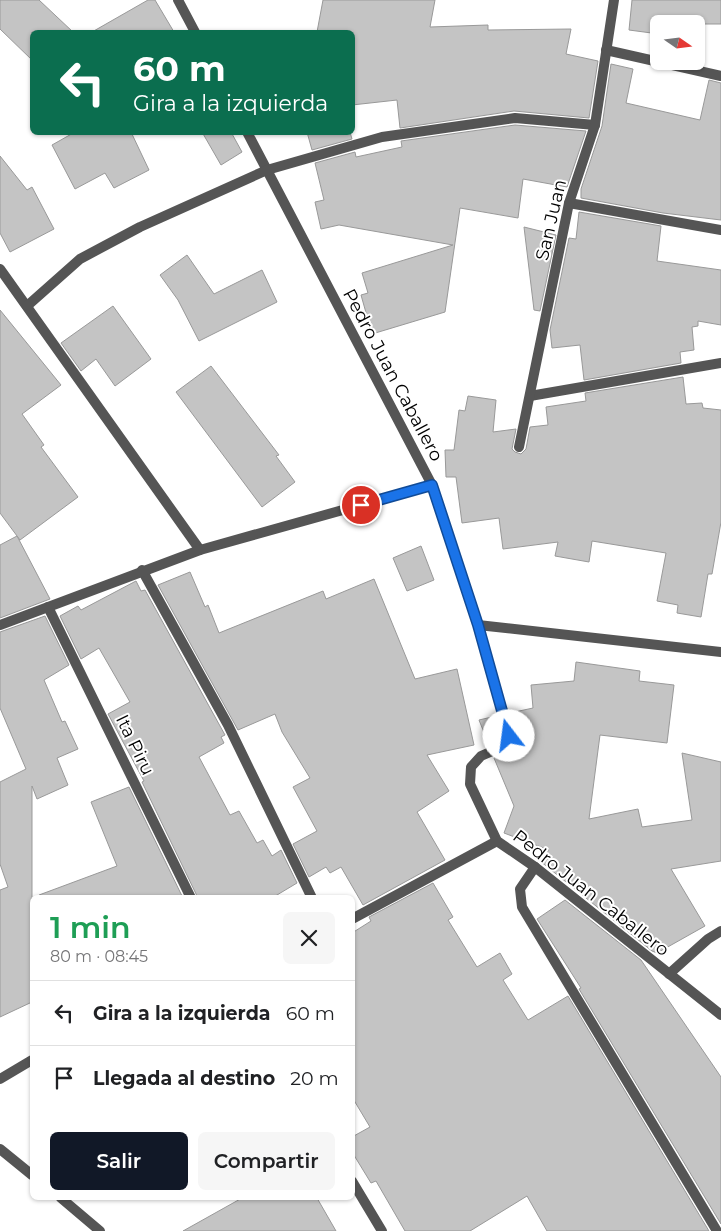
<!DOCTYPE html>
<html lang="es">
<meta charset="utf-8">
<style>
:root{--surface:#fff;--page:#f6f6f6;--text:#202124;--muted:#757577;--line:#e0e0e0;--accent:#111827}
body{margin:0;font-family:Montserrat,sans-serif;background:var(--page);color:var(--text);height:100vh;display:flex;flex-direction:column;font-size:19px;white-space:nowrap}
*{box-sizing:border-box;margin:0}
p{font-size:16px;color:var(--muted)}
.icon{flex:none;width:28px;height:28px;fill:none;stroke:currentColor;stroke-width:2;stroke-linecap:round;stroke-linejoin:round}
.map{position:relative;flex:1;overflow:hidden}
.drawer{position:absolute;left:30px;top:895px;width:325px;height:305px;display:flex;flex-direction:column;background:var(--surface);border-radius:8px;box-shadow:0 1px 4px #0004}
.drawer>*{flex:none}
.hud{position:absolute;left:30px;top:30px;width:325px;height:105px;border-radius:8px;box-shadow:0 1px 4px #0004;background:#0b6e4f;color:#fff;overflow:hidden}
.needle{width:32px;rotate:104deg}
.tools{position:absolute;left:650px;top:15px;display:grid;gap:10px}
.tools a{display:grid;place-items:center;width:55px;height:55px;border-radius:8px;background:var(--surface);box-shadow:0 1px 4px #0004;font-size:25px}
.pin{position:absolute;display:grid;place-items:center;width:42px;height:42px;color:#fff;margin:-21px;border:2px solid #fff;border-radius:50%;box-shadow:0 1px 5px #0007}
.me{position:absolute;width:55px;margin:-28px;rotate:345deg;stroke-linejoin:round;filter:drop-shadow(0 0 4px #0008)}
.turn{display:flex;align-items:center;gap:18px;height:105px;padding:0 20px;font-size:22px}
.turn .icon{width:65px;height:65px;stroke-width:2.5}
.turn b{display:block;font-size:35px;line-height:42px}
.round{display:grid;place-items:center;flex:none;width:52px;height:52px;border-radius:8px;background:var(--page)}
.head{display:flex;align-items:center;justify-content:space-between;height:85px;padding:0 20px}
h1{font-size:30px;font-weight:600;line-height:38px;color:#1e9e55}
.primary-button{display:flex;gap:10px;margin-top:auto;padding:10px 20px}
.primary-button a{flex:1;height:58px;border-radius:8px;background:var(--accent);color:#fff;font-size:20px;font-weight:600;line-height:58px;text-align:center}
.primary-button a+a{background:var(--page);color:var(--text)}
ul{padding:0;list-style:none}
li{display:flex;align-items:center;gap:15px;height:65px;padding:0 20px;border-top:1px solid var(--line)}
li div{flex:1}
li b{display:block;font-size:19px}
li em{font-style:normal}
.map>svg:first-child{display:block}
.building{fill:#c4c4c4;stroke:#999}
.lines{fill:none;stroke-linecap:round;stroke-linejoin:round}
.minor{stroke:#555;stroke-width:10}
.route-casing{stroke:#114b97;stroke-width:12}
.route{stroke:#1a73e8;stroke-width:9}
.labels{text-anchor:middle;stroke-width:4;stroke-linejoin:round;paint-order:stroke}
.street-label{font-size:18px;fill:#000;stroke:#fff}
</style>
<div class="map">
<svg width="721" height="1231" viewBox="0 0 721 1231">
<rect width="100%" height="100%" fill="#fff"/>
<g class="building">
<polygon points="0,0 39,0 73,32 32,32 32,60 0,29"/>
<polygon points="148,0 155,0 174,32 92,32"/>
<polygon points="323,0 435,0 430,27 488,25 488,30 571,29 566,54 598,61 589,118 514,111 400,128 397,100 352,105 352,32 317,32"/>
<polygon points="632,0 721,0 721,24 659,24 659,34 629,30"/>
<polygon points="611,64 633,69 626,103 700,120 709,80 721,83 721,220 663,213 581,198 581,189 602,126"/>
<polygon points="515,125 586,131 567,187 523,179 518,218 460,208 445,312 372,334 361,295 368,293 362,273 453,245 339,225 321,229 315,202 324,200 315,163 355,152 356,157 402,147 401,141"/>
<polygon points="75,132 131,132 149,170 114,188 105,173 75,189 52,145"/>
<polygon points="202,132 231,132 242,152 221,165"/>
<polygon points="307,132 350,132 352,139 312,150"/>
<polygon points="0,156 27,190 32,187 54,229 10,252 0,233"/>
<polygon points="579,212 661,226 657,261 721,270 721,325 698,321 698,326 692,327 694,350 680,352 681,363 584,380 580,345 552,348 550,330 569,238 576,239"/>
<polygon points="524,227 556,235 540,311 534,310"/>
<polygon points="187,255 214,294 262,270 277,302 199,341 178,300 160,275"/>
<polygon points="113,306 151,359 115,386 96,359 81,371 61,343"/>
<polygon points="0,310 61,385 22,414 44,445 41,447 78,497 20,540 0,513"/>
<polygon points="211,366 279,455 276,456 295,482 262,507 176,392"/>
<polygon points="683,377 686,404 702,403 703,408 721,410 721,522 712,574 708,574 701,617 677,613 678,605 657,601 666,553 592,541 589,562 555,556 558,542 503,549 499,518 462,523 456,477 446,477 445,450 454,450 459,410 465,411 468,396 496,400 493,432 516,429 512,449 515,452 521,454 526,449 530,427 548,425 546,407 586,401 585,393"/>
<polygon points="17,536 50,599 0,618 0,545"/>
<polygon points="421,546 434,580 407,591 393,558"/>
<polygon points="190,572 205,607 208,605 219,633 323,591 326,599 374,579 415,679 457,669 474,745 427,755 449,791 417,812 445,860 363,905 341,867 330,873 326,867 309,877 293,844 317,831 293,787 310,778 282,732 275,714 238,730 158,585"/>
<polygon points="136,581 141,591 145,590 225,735 221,737 224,743 199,757 230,815 239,811 257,843 263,840 272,856 281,850 297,883 272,898 198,898 142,782 144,781 108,714 130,702 99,648 81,659 60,616 78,606 81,610"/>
<polygon points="45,616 69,665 44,680 62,722 65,721 78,749 57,758 68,785 37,799 32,786 32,1002 0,1017 0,890 8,887 0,864 0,782 26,769 0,708 0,632"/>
<polygon points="576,662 640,671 639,681 674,685 667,743 600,735 589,819 638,809 642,827 692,820 682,753 721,762 721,861 671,869 705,926 657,953 652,951 540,861 549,850 504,833 514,806 494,758 507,752 515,739 510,713 533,708 531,685 574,681"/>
<polygon points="496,716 502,735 499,741 489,745 479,720"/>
<polygon points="129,787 183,898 39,898 39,895 117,866 91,802"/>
<polygon points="433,883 453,917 448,920 477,967 500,953 512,974 503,980 528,1020 568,996 709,1231 547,1231 527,1196 470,1231 405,1231 376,1181 371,1183 352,1152 352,1137 370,1127 352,1097 352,933 371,921 369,917"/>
<polygon points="565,900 641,960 721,1077 721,1224 579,989 581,988 537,919"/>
<polygon points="242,1198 317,1198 336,1231 183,1231"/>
</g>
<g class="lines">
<g class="minor">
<polyline points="178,0 195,32"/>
<polyline points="606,50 721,76"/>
<polyline points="247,132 432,485 478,625 509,736 504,746 481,756 471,767 470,784 497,841 535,867 721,1015"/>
<polyline points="569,203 721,230"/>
<polyline points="0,269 200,550"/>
<polyline points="27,306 80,259 140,227 267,170 382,137 515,118 595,125"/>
<polyline points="530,396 721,363"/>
<polyline points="519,447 569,203 595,125 614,0"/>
<polyline points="142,570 228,725 312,898"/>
<polyline points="48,607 191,898"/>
<polyline points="0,625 200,550 432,485"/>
<polyline points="478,625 721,652"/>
<polyline points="535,867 520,889 522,907 717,1231"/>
<polyline points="352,919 497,841"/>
<polyline points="669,974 708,939 721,931"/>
<polyline points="0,1079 32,1060"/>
<polyline points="0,1149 32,1175"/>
<polyline points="352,1181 382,1231"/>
<polyline points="61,1198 100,1231"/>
</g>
</g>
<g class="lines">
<defs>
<polyline id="route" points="361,505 432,485 478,625 509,736"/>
</defs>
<use href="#route" class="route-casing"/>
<use href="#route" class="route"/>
</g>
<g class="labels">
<g class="street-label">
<text transform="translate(551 220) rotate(-77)" y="6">San Juan</text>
<text transform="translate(393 375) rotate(62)" y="6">Pedro Juan Caballero</text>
<text transform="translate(135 745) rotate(64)" y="6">Ita Piru</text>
<text transform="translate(591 893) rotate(38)" y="6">Pedro Juan Caballero</text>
</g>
</g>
</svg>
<div class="tools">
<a><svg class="needle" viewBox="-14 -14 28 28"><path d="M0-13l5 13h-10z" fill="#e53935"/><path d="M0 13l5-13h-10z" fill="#757577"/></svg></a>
</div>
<div class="pin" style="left:361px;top:505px;background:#d93025"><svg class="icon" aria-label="arrive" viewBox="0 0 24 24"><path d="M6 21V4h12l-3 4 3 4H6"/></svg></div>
<svg class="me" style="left:509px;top:736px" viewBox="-20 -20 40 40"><circle r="19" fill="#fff"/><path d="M0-13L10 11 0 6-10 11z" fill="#1a73e8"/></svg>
<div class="hud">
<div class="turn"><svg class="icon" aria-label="left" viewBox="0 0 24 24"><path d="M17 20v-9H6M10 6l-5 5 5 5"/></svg><div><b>60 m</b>Gira a la izquierda</div></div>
</div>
<section class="drawer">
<div class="head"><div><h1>1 min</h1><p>80 m · 08:45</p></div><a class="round"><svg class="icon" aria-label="close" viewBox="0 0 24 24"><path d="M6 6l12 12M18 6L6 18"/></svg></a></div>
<ul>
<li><svg class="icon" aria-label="left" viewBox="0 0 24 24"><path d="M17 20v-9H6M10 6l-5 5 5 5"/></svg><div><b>Gira a la izquierda</b></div><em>60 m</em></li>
<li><svg class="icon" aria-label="arrive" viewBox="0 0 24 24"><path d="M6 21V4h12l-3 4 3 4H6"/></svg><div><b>Llegada al destino</b></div><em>20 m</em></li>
</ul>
<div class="primary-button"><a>Salir</a><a>Compartir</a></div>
</section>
</div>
